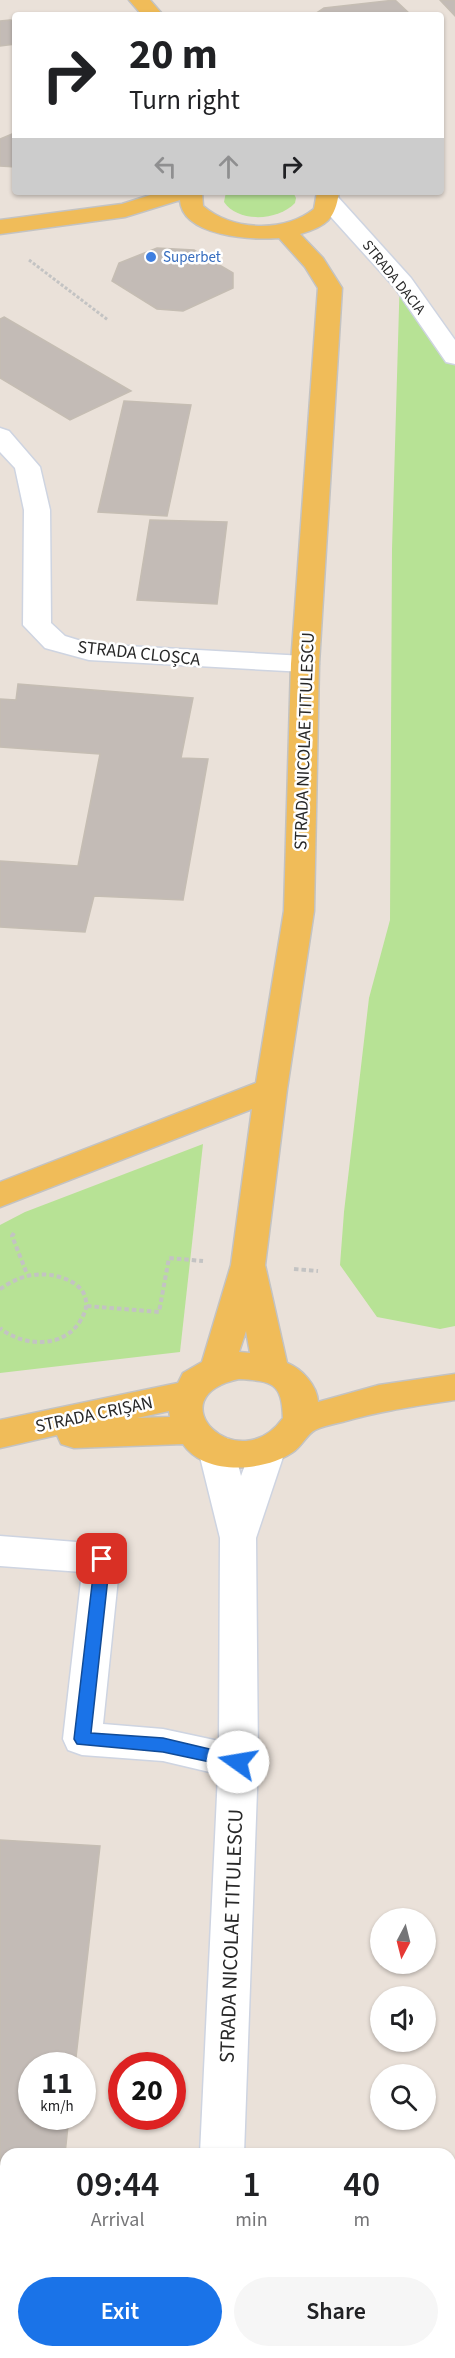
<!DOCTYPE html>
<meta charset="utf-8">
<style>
:root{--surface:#fff;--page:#f6f6f6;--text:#202124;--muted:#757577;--accent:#1a73e8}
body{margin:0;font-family:"Source Sans 3",sans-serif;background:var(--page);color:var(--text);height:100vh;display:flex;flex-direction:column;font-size:22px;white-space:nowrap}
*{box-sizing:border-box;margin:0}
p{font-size:20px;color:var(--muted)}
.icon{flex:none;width:33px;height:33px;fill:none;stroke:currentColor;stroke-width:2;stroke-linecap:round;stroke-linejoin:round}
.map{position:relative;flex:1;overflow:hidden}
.panel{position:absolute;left:0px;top:2148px;width:456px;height:210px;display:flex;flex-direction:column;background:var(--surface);border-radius:18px 18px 0 0;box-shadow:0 2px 4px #0004}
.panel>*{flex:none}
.banner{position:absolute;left:12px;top:12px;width:432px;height:183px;border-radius:6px;box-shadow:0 2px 4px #0004;background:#fff;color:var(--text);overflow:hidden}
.needle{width:39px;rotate:187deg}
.controls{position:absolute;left:370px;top:1908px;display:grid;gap:12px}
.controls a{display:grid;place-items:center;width:66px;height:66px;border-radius:50%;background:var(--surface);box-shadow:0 2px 4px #0004;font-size:30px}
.speed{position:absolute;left:18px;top:2052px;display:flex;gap:12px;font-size:30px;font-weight:700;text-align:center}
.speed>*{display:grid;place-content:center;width:78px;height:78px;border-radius:50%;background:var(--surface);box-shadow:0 2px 4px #0004;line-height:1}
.speed small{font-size:15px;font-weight:400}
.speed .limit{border:9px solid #d22;background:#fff;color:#111}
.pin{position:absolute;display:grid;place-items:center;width:51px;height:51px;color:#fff;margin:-26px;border-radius:12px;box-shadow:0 3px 9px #0006}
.me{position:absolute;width:66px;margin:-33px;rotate:283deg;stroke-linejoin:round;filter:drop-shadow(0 0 4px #0008)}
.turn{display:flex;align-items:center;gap:21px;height:126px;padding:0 18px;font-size:27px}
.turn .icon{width:78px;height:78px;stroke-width:2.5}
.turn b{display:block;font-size:42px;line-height:51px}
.lanes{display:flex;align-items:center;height:57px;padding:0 18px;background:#0003;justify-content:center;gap:30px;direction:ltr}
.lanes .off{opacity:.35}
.eta{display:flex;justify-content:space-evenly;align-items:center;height:102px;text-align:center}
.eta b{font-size:36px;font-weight:600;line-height:42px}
.action{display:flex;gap:12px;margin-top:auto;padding:12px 18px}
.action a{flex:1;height:69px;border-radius:36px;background:var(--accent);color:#fff;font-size:24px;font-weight:600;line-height:69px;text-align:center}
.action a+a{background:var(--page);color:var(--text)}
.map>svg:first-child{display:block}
.green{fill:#b7e295}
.building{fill:#c3bbb6;stroke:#c5bdb3;stroke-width:1.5}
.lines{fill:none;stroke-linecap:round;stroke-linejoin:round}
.minor-casing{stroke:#ced4e1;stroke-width:3}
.major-casing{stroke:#c3c3c3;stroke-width:3}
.path-far1{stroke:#c3c3c3;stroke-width:3;stroke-dasharray:3 2;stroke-linecap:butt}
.path{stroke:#c3c3c3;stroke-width:4;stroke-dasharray:4.5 3;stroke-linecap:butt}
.minor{fill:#fff;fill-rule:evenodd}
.major{fill:#f0bc59;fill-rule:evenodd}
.route{fill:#1a73e8;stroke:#114b97;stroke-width:1.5}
.shop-dot{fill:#3f7fe0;stroke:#fff;stroke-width:2}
.labels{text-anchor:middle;stroke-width:5;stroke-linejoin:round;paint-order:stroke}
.far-shop-label{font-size:15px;fill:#366cbe;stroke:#fff;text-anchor:start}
.far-street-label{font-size:15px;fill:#282828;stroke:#fff}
.street-label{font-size:18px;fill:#282828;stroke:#fff}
.near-street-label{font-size:21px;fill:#282828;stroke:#fff}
</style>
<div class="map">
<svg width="455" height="2358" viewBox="0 0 455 2358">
<rect width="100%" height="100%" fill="#eae1d9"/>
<g class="green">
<path d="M 226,192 L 293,192 L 296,198 L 295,203 C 278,221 238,223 224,202 Z"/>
<polygon points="400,273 455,352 455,1326 440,1329 377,1317 340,1265 344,1212 369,998 390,920 392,549"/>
<polygon points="203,1144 180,1352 0,1373 0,1225 25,1212"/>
</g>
<g class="building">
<polygon points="395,0 411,15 323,15 318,12 324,8"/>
<polygon points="440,0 455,0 455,16"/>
<polygon points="10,20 15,21 15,44 0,46 0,21"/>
<polygon points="12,134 15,134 15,167 0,166 0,139"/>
<polygon points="157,248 194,250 233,273 233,288 183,311 157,309 112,281 119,263"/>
<polygon points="4,317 131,391 70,420 0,378 0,319"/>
<polygon points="124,401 191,405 167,516 98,512"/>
<polygon points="150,520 227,522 217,604 137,600"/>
<polygon points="18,684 193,698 181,758 208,759 183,900 94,896 85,932 0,927 0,861 78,866 100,754 0,747 0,699 16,700"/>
<polygon points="0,1840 100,1846 75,2066 32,2066 32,2116 69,2116 65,2154 6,2154 6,2289 0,2288"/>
</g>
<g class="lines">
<defs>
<g id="minor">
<polygon points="329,194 337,196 411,278 455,340 455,364 446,362 395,288 321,206 318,201 321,196"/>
<polygon points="0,428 9,431 40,467 50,510 51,623 65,636 91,644 305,656 315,658 319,664 315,670 305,672 89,660 45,648 23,625 24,510 15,468 0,452"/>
<polygon points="216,1435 229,1439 234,1449 241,1476 254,1441 267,1437 280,1441 285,1451 256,1538 258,1762 244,2154 200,2154 218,1774 163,1761 82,1755 68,1750 63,1739 82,1572 0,1566 0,1536 102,1544 115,1549 120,1559 103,1724 163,1729 219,1741 220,1538 198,1449 203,1439"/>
<polygon points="0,2336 6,2336 6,2352 28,2352 31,2358 0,2358"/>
<rect x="190" y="2352" width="46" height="6"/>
</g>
<g id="major">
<polygon points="129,0 150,0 163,15 142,15"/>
<path d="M 160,192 L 202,192 L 203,206 C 232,231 284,233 314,209 L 317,192 L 339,192 C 335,219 327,226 300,234 L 323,258 L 342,288 L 319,664 L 314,911 L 287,1089 L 265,1265 L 287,1363 C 302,1369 317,1385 318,1402 L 379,1385 L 455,1374 L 455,1400 C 416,1406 379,1411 342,1422 C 333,1424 323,1426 315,1430 C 308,1433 301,1447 293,1452 C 264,1472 204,1476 183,1444 L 74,1448 L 61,1444 L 57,1435 L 0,1448 L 0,1420 L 178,1383 L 183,1373 L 202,1362 L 231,1265 L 252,1109 L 0,1207 L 0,1182 L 256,1083 L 284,911 L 291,664 L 318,288 L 305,267 L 279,238 C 253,240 182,237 180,200 L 125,217 L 0,234 L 0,220 L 122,204 ZM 246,1331 L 250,1353 L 239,1352 ZM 239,1379 C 273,1381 282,1383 283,1418 C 238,1481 154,1397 239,1379 ZM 169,1411 L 170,1417 L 137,1418 Z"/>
</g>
</defs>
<use href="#minor" class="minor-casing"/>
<use href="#major" class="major-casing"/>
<polyline class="path-far1" points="29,260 108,320"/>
<g class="path">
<polyline points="14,1233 12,1236 27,1274"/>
<polyline points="294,1269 318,1271"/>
<path d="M 0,1289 C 11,1282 21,1276 34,1275 C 51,1272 85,1280 86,1302 C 87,1310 83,1316 79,1323 C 61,1349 22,1346 0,1328"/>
<polyline points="87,1306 159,1312 169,1258 203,1261"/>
</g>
<use href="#minor" class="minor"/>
<use href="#major" class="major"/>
</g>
<polygon class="route" points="102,1553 108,1554 110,1559 91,1733 163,1738 243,1757 246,1762 243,1766 238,1768 163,1752 77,1744 74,1739 95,1559 97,1554"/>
<circle class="shop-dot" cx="151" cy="257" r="6"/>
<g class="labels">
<g class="far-shop-label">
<text x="163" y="262">Superbet</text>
</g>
<g class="far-street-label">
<text transform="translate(394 277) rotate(51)" y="5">STRADA DACIA</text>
</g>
<g class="street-label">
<text transform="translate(139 653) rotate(6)" y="6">STRADA CLOȘCA</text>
<text transform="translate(304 741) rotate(-88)" y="6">STRADA NICOLAE TITULESCU</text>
<text transform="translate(94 1414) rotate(-12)" y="6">STRADA CRIȘAN</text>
</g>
<g class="near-street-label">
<text transform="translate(231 1936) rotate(-88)" y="7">STRADA NICOLAE TITULESCU</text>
</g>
</g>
</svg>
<div class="controls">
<a><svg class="needle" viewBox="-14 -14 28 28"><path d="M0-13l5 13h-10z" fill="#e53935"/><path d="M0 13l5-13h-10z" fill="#757577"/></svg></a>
<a><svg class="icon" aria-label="sound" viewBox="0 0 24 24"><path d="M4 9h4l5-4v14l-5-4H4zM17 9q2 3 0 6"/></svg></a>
<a><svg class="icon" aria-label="search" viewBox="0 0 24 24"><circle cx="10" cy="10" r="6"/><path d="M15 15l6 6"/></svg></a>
</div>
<div class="speed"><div>11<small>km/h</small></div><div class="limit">20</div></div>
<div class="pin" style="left:102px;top:1559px;background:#d93025"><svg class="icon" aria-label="arrive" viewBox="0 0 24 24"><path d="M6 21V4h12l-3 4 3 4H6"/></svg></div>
<svg class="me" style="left:238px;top:1762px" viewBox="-20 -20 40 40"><circle r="19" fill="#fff"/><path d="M0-13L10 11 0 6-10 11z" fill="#1a73e8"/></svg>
<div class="banner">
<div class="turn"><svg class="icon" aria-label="right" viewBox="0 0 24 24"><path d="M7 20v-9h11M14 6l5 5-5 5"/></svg><div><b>20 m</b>Turn right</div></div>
<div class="lanes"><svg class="icon off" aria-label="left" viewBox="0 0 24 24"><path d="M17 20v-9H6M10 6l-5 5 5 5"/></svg><svg class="icon off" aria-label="ahead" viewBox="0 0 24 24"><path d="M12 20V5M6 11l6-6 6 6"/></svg><svg class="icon" aria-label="right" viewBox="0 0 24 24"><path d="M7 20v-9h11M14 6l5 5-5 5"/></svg></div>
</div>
<section class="panel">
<div class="eta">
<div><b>09:44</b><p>Arrival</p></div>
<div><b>1</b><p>min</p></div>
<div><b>40</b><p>m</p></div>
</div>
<div class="action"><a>Exit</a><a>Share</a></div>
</section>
</div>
